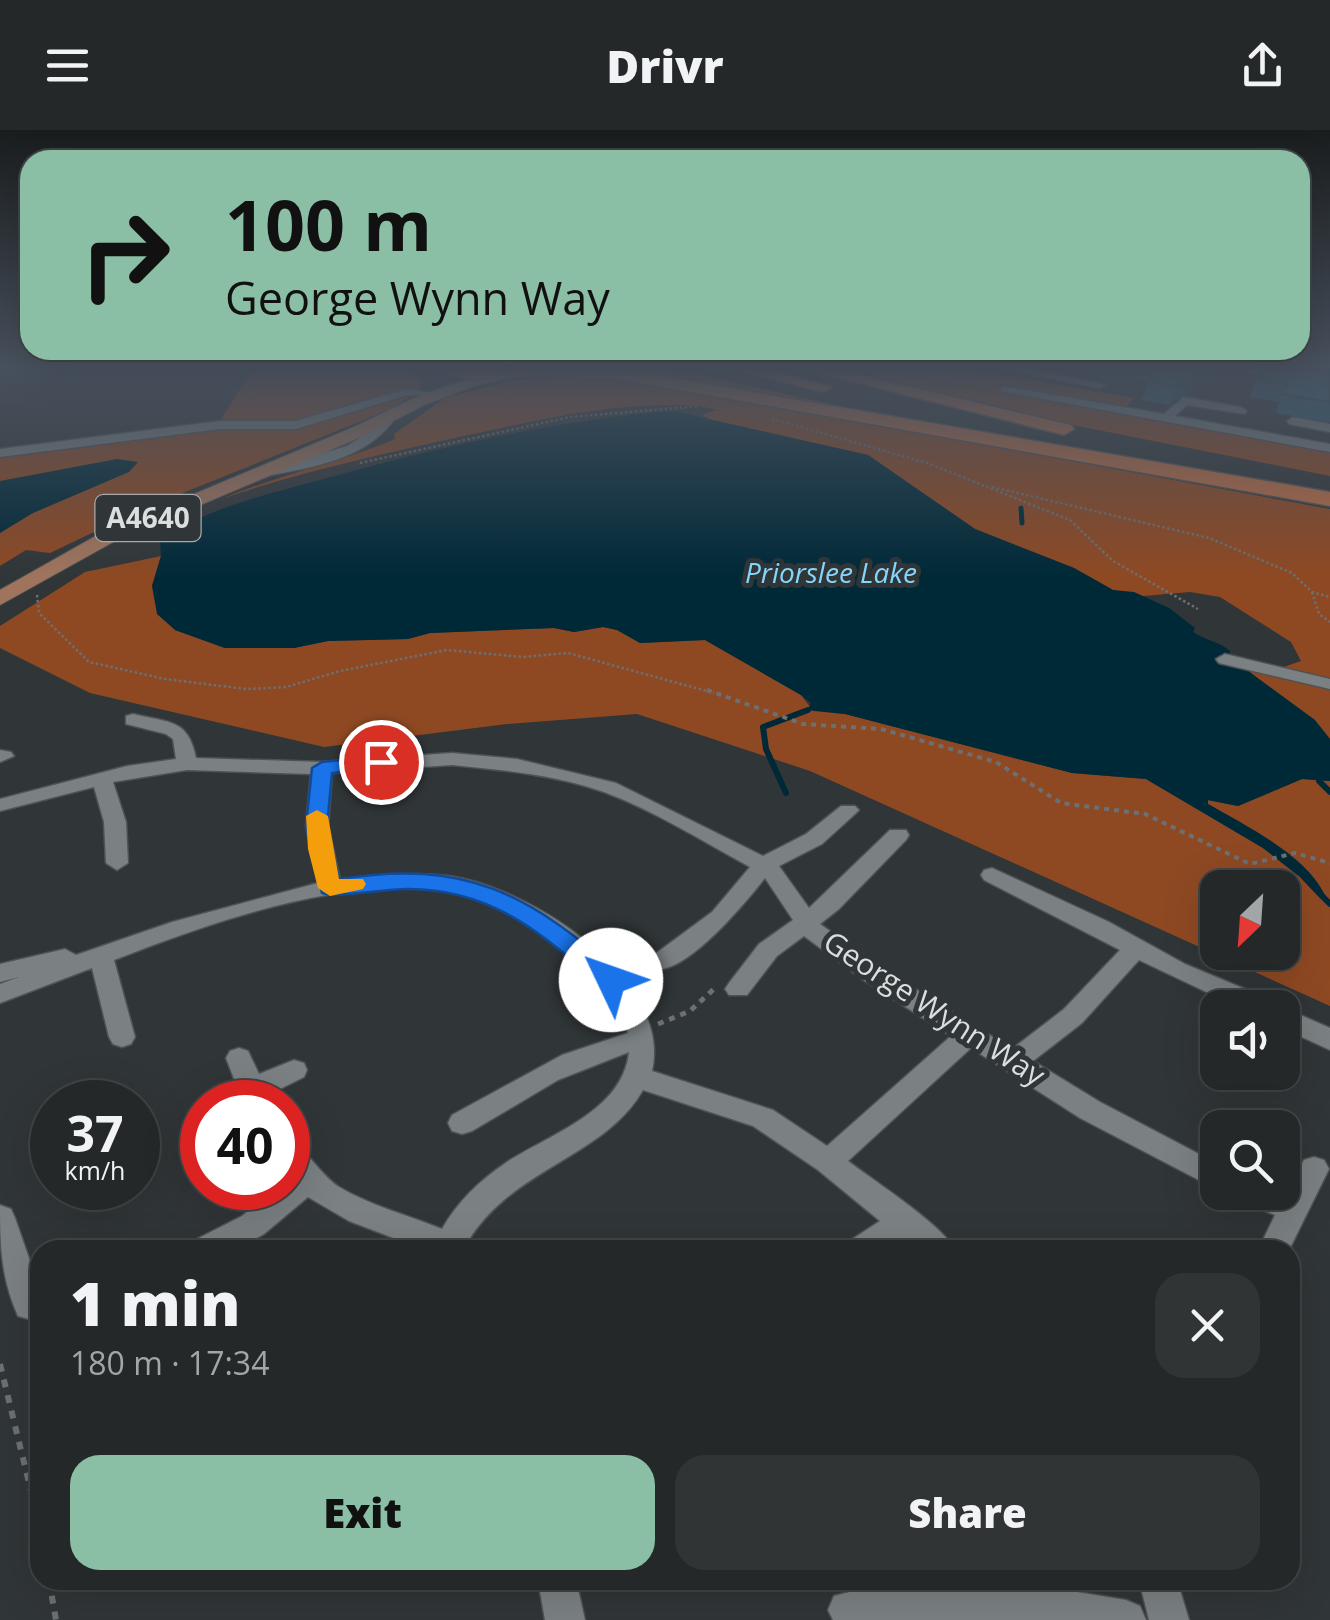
<!DOCTYPE html>
<meta charset="utf-8">
<style>
:root{--surface:#242829;--page:#303435;--text:#f1f3f6;--muted:#a3a6a8;--line:#414446;--accent:#8abfa5}
body{margin:0;font-family:"Open Sans",sans-serif;background:var(--page);color:var(--text);height:100vh;display:flex;flex-direction:column;font-size:38px;white-space:nowrap}
*{box-sizing:border-box;margin:0}
p{font-size:32px;color:var(--muted)}
.icon{flex:none;width:55px;height:55px;fill:none;stroke:currentColor;stroke-width:2;stroke-linecap:round;stroke-linejoin:round}
.map{position:relative;flex:1;overflow:hidden}
.sheet{position:absolute;left:30px;top:1110px;width:1270px;height:350px;display:flex;flex-direction:column;background:var(--surface);border-radius:30px;box-shadow:0 10px 40px #0002,0 0 0 2px var(--line)}
.sheet>*{flex:none}
.guide{position:absolute;left:20px;top:20px;width:1290px;height:210px;border-radius:30px;box-shadow:0 10px 40px #0002,0 0 0 2px var(--line);background:#8abfa5;color:#111;overflow:hidden}
.needle{width:65px;rotate:205deg}
.buttons{position:absolute;left:1200px;top:740px;display:grid;gap:20px}
.buttons a{display:grid;place-items:center;width:100px;height:100px;border-radius:20px;background:var(--surface);box-shadow:0 10px 40px #0002,0 0 0 2px var(--line);font-size:50px}
.speed{position:absolute;left:30px;top:950px;display:flex;gap:20px;font-size:50px;font-weight:700;text-align:center}
.speed>*{display:grid;place-content:center;width:130px;height:130px;border-radius:50%;background:var(--surface);box-shadow:0 10px 40px #0002,0 0 0 2px var(--line);line-height:1}
.speed small{font-size:25px;font-weight:400}
.speed .limit{border:15px solid #d22;background:#fff;color:#111}
.pin{position:absolute;display:grid;place-items:center;width:85px;height:85px;color:#fff;margin:-42px;border:5px solid #fff;border-radius:50%;box-shadow:0 2px 10px #0007}
.me{position:absolute;width:110px;margin:-55px;rotate:312deg;stroke-linejoin:round;filter:drop-shadow(0 0 8px #0008)}
.turn{display:flex;align-items:center;gap:35px;height:210px;padding:0 40px;font-size:45px}
.turn .icon{width:130px;height:130px;stroke-width:2.5}
.turn b{display:block;font-size:70px;line-height:85px}
.round{display:grid;place-items:center;flex:none;width:105px;height:105px;border-radius:30px;background:var(--page)}
.headline{display:flex;align-items:center;justify-content:space-between;height:170px;padding:0 40px}
h1{font-size:60px;font-weight:800;line-height:75px}
.primary-button{display:flex;gap:20px;margin-top:auto;padding:20px 40px}
.primary-button a{flex:1;height:115px;border-radius:30px;background:var(--accent);color:#111;font-size:40px;font-weight:800;line-height:115px;text-align:center}
.primary-button a+a{background:var(--page);color:var(--text)}
header{display:flex;justify-content:space-between;align-items:center;height:130px;padding:0 40px;background:var(--surface);font-size:45px;font-weight:800}
.map>svg:first-child{display:block}
.green{fill:#8e4923;fill-rule:evenodd}
.water{fill:#002938}
.lines{fill:none;stroke-linecap:round;stroke-linejoin:round}
.stream-far1{stroke:#002938;stroke-width:5}
.stream{stroke:#002938;stroke-width:6}
.minor-casing{stroke:#4e5255;stroke-width:3}
.major-casing{stroke:#4e5255;stroke-width:2}
.highway-casing{stroke:#4e5255;stroke-width:3}
.path-far3{stroke:#6c7072;stroke-width:2.5;stroke-dasharray:2.5 2.5;stroke-linecap:butt}
.path-far2{stroke:#6c7072;stroke-width:4;stroke-dasharray:5 5;stroke-linecap:butt}
.path-far1{stroke:#6c7072;stroke-width:5;stroke-dasharray:6 6;stroke-linecap:butt}
.path{stroke:#6c7072;stroke-width:6;stroke-dasharray:8 8;stroke-linecap:butt}
.minor{fill:#7b8183;fill-rule:evenodd}
.major{fill:#a0745c;fill-rule:evenodd}
.highway{fill:#b96b42;fill-rule:evenodd}
.wall{fill:#2a6179}
.shaded-wall{fill:#224f63}
.building{fill:#31718d;stroke:#224f63;stroke-width:2.5}
.route{fill:#1a73e8;stroke:#114b97;stroke-width:2.5}
.slow{fill:#f59e0b}
.labels{text-anchor:middle;stroke-width:10;stroke-linejoin:round;paint-order:stroke}
.shield{fill:#303537;stroke:#a7abad;stroke-width:2.5}
.shield-label{font-size:28px;font-weight:bold;fill:#dadedf}
.far-water-label{font-size:28px;font-style:italic;fill:#84d6fb;stroke:#303537}
.street-label{font-size:30px;fill:#dadedf;stroke:#303537}
</style>
<header><svg class="icon" aria-label="menu" viewBox="0 0 24 24"><path d="M4 6h16M4 12h16M4 18h16"/></svg>Drivr<svg class="icon" aria-label="share" viewBox="0 0 24 24"><path d="M12 15V3M7 8l5-5 5 5M5 13v7h14v-7"/></svg></header>
<div class="map">
<svg width="1330" height="1490" viewBox="0 0 1330 1490">
<rect width="100%" height="100%" fill="#303537"/>
<g class="green">
<polygon points="253,238 411,238 420,249 419,260 404,260 295,293 218,294"/>
<polygon points="611,238 669,238 903,290 615,239"/>
<polygon points="826,238 965,238 1133,268 1122,284 1330,321 1330,346 992,279"/>
<path d="M 584,245 L 650,253 L 1330,379 L 1330,550 L 1281,538 L 1301,531 L 1291,512 L 1220,467 L 1190,462 L 1143,466 L 1113,460 L 1074,438 L 975,399 L 868,325 L 712,291 L 702,285 L 716,280 L 705,277 C 623,269 543,289 464,306 C 382,324 300,342 221,369 C 278,345 338,333 395,309 L 394,304 L 445,268 L 510,251 Z"/>
<polygon points="405,264 415,264 391,279 138,381 50,423 26,420 0,436 0,328 216,299 295,297"/>
<path d="M 161,426 L 152,456 L 175,500 L 225,518 L 294,518 L 328,511 L 408,509 L 430,503 L 554,498 L 574,502 L 603,497 L 617,500 L 640,513 L 705,510 L 801,565 L 813,581 L 845,584 L 1072,643 L 1146,649 L 1263,718 L 1300,747 L 1318,766 L 1324,764 L 1238,691 L 1208,674 L 1207,670 L 1238,676 L 1302,649 L 1330,651 L 1330,876 L 810,641 L 637,584 L 507,594 L 324,617 L 90,563 L 0,518 L 0,496 L 85,442 ZM 1218,758 L 1282,758 L 1282,822 L 1218,822 Z"/>
<path d="M 1244,537 L 1330,557 L 1330,609 C 1307,579 1272,563 1244,537 Z"/>
</g>
<g class="water">
<path d="M 674,281 L 868,325 L 975,399 L 1074,438 L 1113,460 L 1134,462 L 1169,478 L 1195,498 L 1193,502 C 1205,510 1220,512 1230,521 L 1229,527 L 1315,590 L 1330,609 L 1330,651 L 1302,649 L 1238,676 L 1208,670 L 1208,674 C 1246,696 1305,724 1325,765 L 1318,766 L 1300,747 L 1263,718 L 1146,649 L 1072,643 L 845,584 L 808,580 L 811,573 L 801,565 L 705,510 L 640,513 L 617,500 L 603,497 L 574,502 L 554,498 L 430,503 L 408,509 L 328,511 L 294,518 L 225,518 L 175,500 L 157,484 L 152,456 L 161,426 L 160,410 C 205,379 264,365 316,351 C 432,319 554,290 674,281 Z"/>
<polygon points="117,329 138,332 129,342 33,383 0,403 0,351"/>
</g>
<g class="lines">
<polyline class="stream-far1" points="1021,378 1022,393"/>
<g class="stream">
<polyline points="1319,651 1330,662"/>
<polyline points="786,663 766,619 763,597 808,580"/>
<polyline points="1321,765 1330,774"/>
</g>
<defs>
<g id="minor">
<polygon points="998,238 1024,238 1106,255 1100,258"/>
<polygon points="1240,238 1330,246 1330,252 1245,241"/>
<polygon points="1004,256 1164,284 1184,267 1241,277 1247,281 1245,284 1187,275 1175,286 1330,314 1330,322 1000,261"/>
<polygon points="406,259 434,263 428,266 407,265 296,299 220,299 0,327 0,319 220,291 295,291"/>
<path d="M 386,284 L 396,287 C 367,331 308,338 260,347 L 253,343 L 347,316 L 377,297 Z"/>
<polygon points="1293,287 1330,294 1330,302 1289,294 1287,291"/>
<polygon points="1225,524 1330,549 1330,559 1219,533 1216,529"/>
<path d="M 133,584 C 169,593 188,588 196,628 L 322,632 L 452,623 L 517,629 L 616,653 L 763,726 L 806,704 L 841,676 L 855,676 L 859,680 L 855,684 L 822,714 L 779,736 L 809,778 L 890,700 L 906,700 L 909,705 L 906,710 L 839,779 L 820,794 L 883,839 L 1012,919 L 1064,879 L 1120,820 L 984,750 L 981,745 L 984,740 L 992,738 L 1109,792 L 1185,834 L 1274,871 L 1277,878 L 1240,878 L 1139,830 L 1082,893 L 1033,931 L 1100,972 L 1218,1034 L 1218,1060 L 1080,988 L 971,918 L 848,1031 C 874,1051 943,1095 955,1120 L 916,1120 L 902,1109 L 887,1120 L 846,1120 L 851,1110 L 880,1091 L 818,1040 L 753,996 L 643,960 C 603,1030 506,1038 463,1120 L 425,1120 L 349,1091 L 308,1067 L 264,1104 L 235,1120 L 190,1120 L 195,1110 L 242,1086 L 277,1058 L 288,1058 L 288,1009 C 304,1015 319,1044 339,1057 C 371,1076 408,1085 442,1099 C 458,1071 480,1050 507,1032 C 550,1004 623,981 629,922 L 558,950 L 472,1001 L 462,1004 L 452,1001 L 448,993 L 452,985 L 562,925 L 628,903 C 621,870 592,847 568,826 C 546,806 521,783 493,773 C 379,731 222,788 114,830 L 135,907 L 131,914 L 122,917 L 113,914 L 109,907 L 92,838 L 0,873 L 0,854 L 19,847 L 0,852 L 0,834 L 65,819 L 76,825 L 172,792 L 318,753 L 306,696 L 311,644 L 187,640 L 113,652 L 126,692 L 128,733 L 117,740 L 106,733 L 104,692 L 94,657 L 0,681 L 0,669 L 127,636 L 176,629 L 173,609 L 166,604 L 126,594 L 126,586 ZM 452,635 C 503,640 556,645 604,662 C 655,681 702,711 750,737 L 712,782 L 651,827 L 648,833 L 651,839 C 684,848 746,772 765,748 L 793,790 L 759,814 L 729,853 L 725,859 L 729,865 L 747,865 L 777,826 L 804,806 L 865,851 L 951,906 L 827,1016 L 773,980 L 652,941 C 673,849 528,756 448,746 C 412,742 375,746 340,750 L 328,696 L 332,643 Z"/>
<polygon points="0,620 11,622 14,626 0,632"/>
<polygon points="1282,877 1330,898 1330,920 1282,898 1282,878 1279,878"/>
<polygon points="239,918 248,921 259,944 294,930 304,933 307,940 304,947 268,965 271,972 243,972 226,928 230,921"/>
<polygon points="1314,1027 1324,1030 1329,1039 1289,1120 1265,1120 1262,1112 1275,1085 1241,1071 1236,1062 1287,1063 1304,1030"/>
<path d="M 0,1075 L 11,1079 L 15,1088 L 40,1160 L 40,1192 L 18,1186 C 1,1148 0,1115 0,1075 Z"/>
<polygon points="538,1450 576,1450 585,1490 545,1490"/>
<polygon points="896,1450 1004,1450 1126,1470 1140,1476 1146,1490 833,1490 828,1480 834,1466"/>
<polygon points="1139,1450 1177,1450 1189,1490 1149,1490"/>
</g>
<polygon id="major" points="527,238 539,242 477,255 424,275 366,305 115,411 0,475 0,460 101,403 354,297 412,269 469,248"/>
<g id="highway">
<path d="M 438,238 L 619,239 L 1330,362 L 1330,376 L 619,249 C 590,248 560,245 531,245 C 503,245 462,255 438,238 Z"/>
<polygon points="728,238 762,238 832,257 823,262"/>
<polygon points="799,238 831,238 1071,295 1074,299 1064,305"/>
</g>
</defs>
<use href="#minor" class="minor-casing"/>
<use href="#major" class="major-casing"/>
<use href="#highway" class="highway-casing"/>
<g class="path-far3">
<polyline points="897,240 991,256"/>
<polyline points="772,289 927,333 1070,390 1113,431 1198,479"/>
<polyline points="360,333 570,287 699,276"/>
<polyline points="992,357 1209,408 1292,443 1312,462 1330,467"/>
<polyline points="1312,462 1319,484 1330,492"/>
<polyline points="37,465 39,483 89,532 165,549 246,559 286,557 340,541 447,520 523,527 568,523 714,563"/>
</g>
<polyline class="path-far2" points="707,560 803,594 881,599 996,632 1061,673 1145,684 1250,734 1295,723 1330,733"/>
<polyline class="path-far1" points="658,894 690,881 716,857"/>
<g class="path">
<polyline points="0,1234 40,1398"/>
<polyline points="49,1450 56,1490"/>
</g>
<use href="#minor" class="minor"/>
<use href="#major" class="major"/>
<use href="#highway" class="highway"/>
</g>
<g class="wall">
<polygon points="1072,238 1206,238 1204,244 1187,264 1169,275 1142,270 1148,251"/>
<polygon points="1330,238 1330,292 1276,283 1279,272 1250,267 1256,249"/>
</g>
<polygon class="shaded-wall" points="1198,238 1206,238 1204,244 1187,264 1169,275 1174,256"/>
<g class="building">
<polygon points="1160,238 1198,238 1192,245 1174,256 1147,251"/>
<polygon points="1264,238 1330,238 1330,272 1282,264 1289,254 1256,249"/>
</g>
<linearGradient id="sky" x2="0" y2="1"><stop stop-color="#1a1d1e"/><stop offset="0.53" stop-color="#48515e"/><stop offset="1" stop-color="#48515e" stop-opacity="0"/></linearGradient>
<rect width="1330" height="447" fill="url(#sky)"/>
<path class="route" d="M 381,626 L 388,627 L 388,636 L 332,643 L 327,696 L 339,749 C 465,729 528,763 620,844 L 623,850 L 620,857 L 602,857 C 543,803 490,758 406,759 C 384,759 339,768 322,763 L 306,696 L 312,638 L 322,632 Z"/>
<polygon class="slow" points="317,680 328,686 339,749 363,749 366,754 363,759 330,766 318,758 308,719 306,686"/>
<g class="labels">
<rect class="shield" x="95.5" y="365" width="105" height="46" rx="8"/>
<g class="shield-label">
<text x="148" y="398">A4640</text>
</g>
<g class="far-water-label">
<text x="831" y="453">Priorslee Lake</text>
</g>
<g class="street-label">
<text transform="translate(934 879) rotate(33)" y="10">George Wynn Way</text>
</g>
</g>
</svg>
<div class="buttons">
<a><svg class="needle" viewBox="-14 -14 28 28"><path d="M0-13l5 13h-10z" fill="#e53935"/><path d="M0 13l5-13h-10z" fill="#a3a6a8"/></svg></a>
<a><svg class="icon" aria-label="sound" viewBox="0 0 24 24"><path d="M4 9h4l5-4v14l-5-4H4zM17 9q2 3 0 6"/></svg></a>
<a><svg class="icon" aria-label="search" viewBox="0 0 24 24"><circle cx="10" cy="10" r="6"/><path d="M15 15l6 6"/></svg></a>
</div>
<div class="speed"><div>37<small>km/h</small></div><div class="limit">40</div></div>
<div class="pin" style="left:381px;top:632px;background:#d93025"><svg class="icon" aria-label="arrive" viewBox="0 0 24 24"><path d="M6 21V4h12l-3 4 3 4H6"/></svg></div>
<svg class="me" style="left:611px;top:850px" viewBox="-20 -20 40 40"><circle r="19" fill="#fff"/><path d="M0-13L10 11 0 6-10 11z" fill="#1a73e8"/></svg>
<div class="guide">
<div class="turn"><svg class="icon" aria-label="right" viewBox="0 0 24 24"><path d="M7 20v-9h11M14 6l5 5-5 5"/></svg><div><b>100 m</b>George Wynn Way</div></div>
</div>
<section class="sheet">
<div class="headline"><div><h1>1 min</h1><p>180 m · 17:34</p></div><a class="round"><svg class="icon" aria-label="close" viewBox="0 0 24 24"><path d="M6 6l12 12M18 6L6 18"/></svg></a></div>
<div class="primary-button"><a>Exit</a><a>Share</a></div>
</section>
</div>
